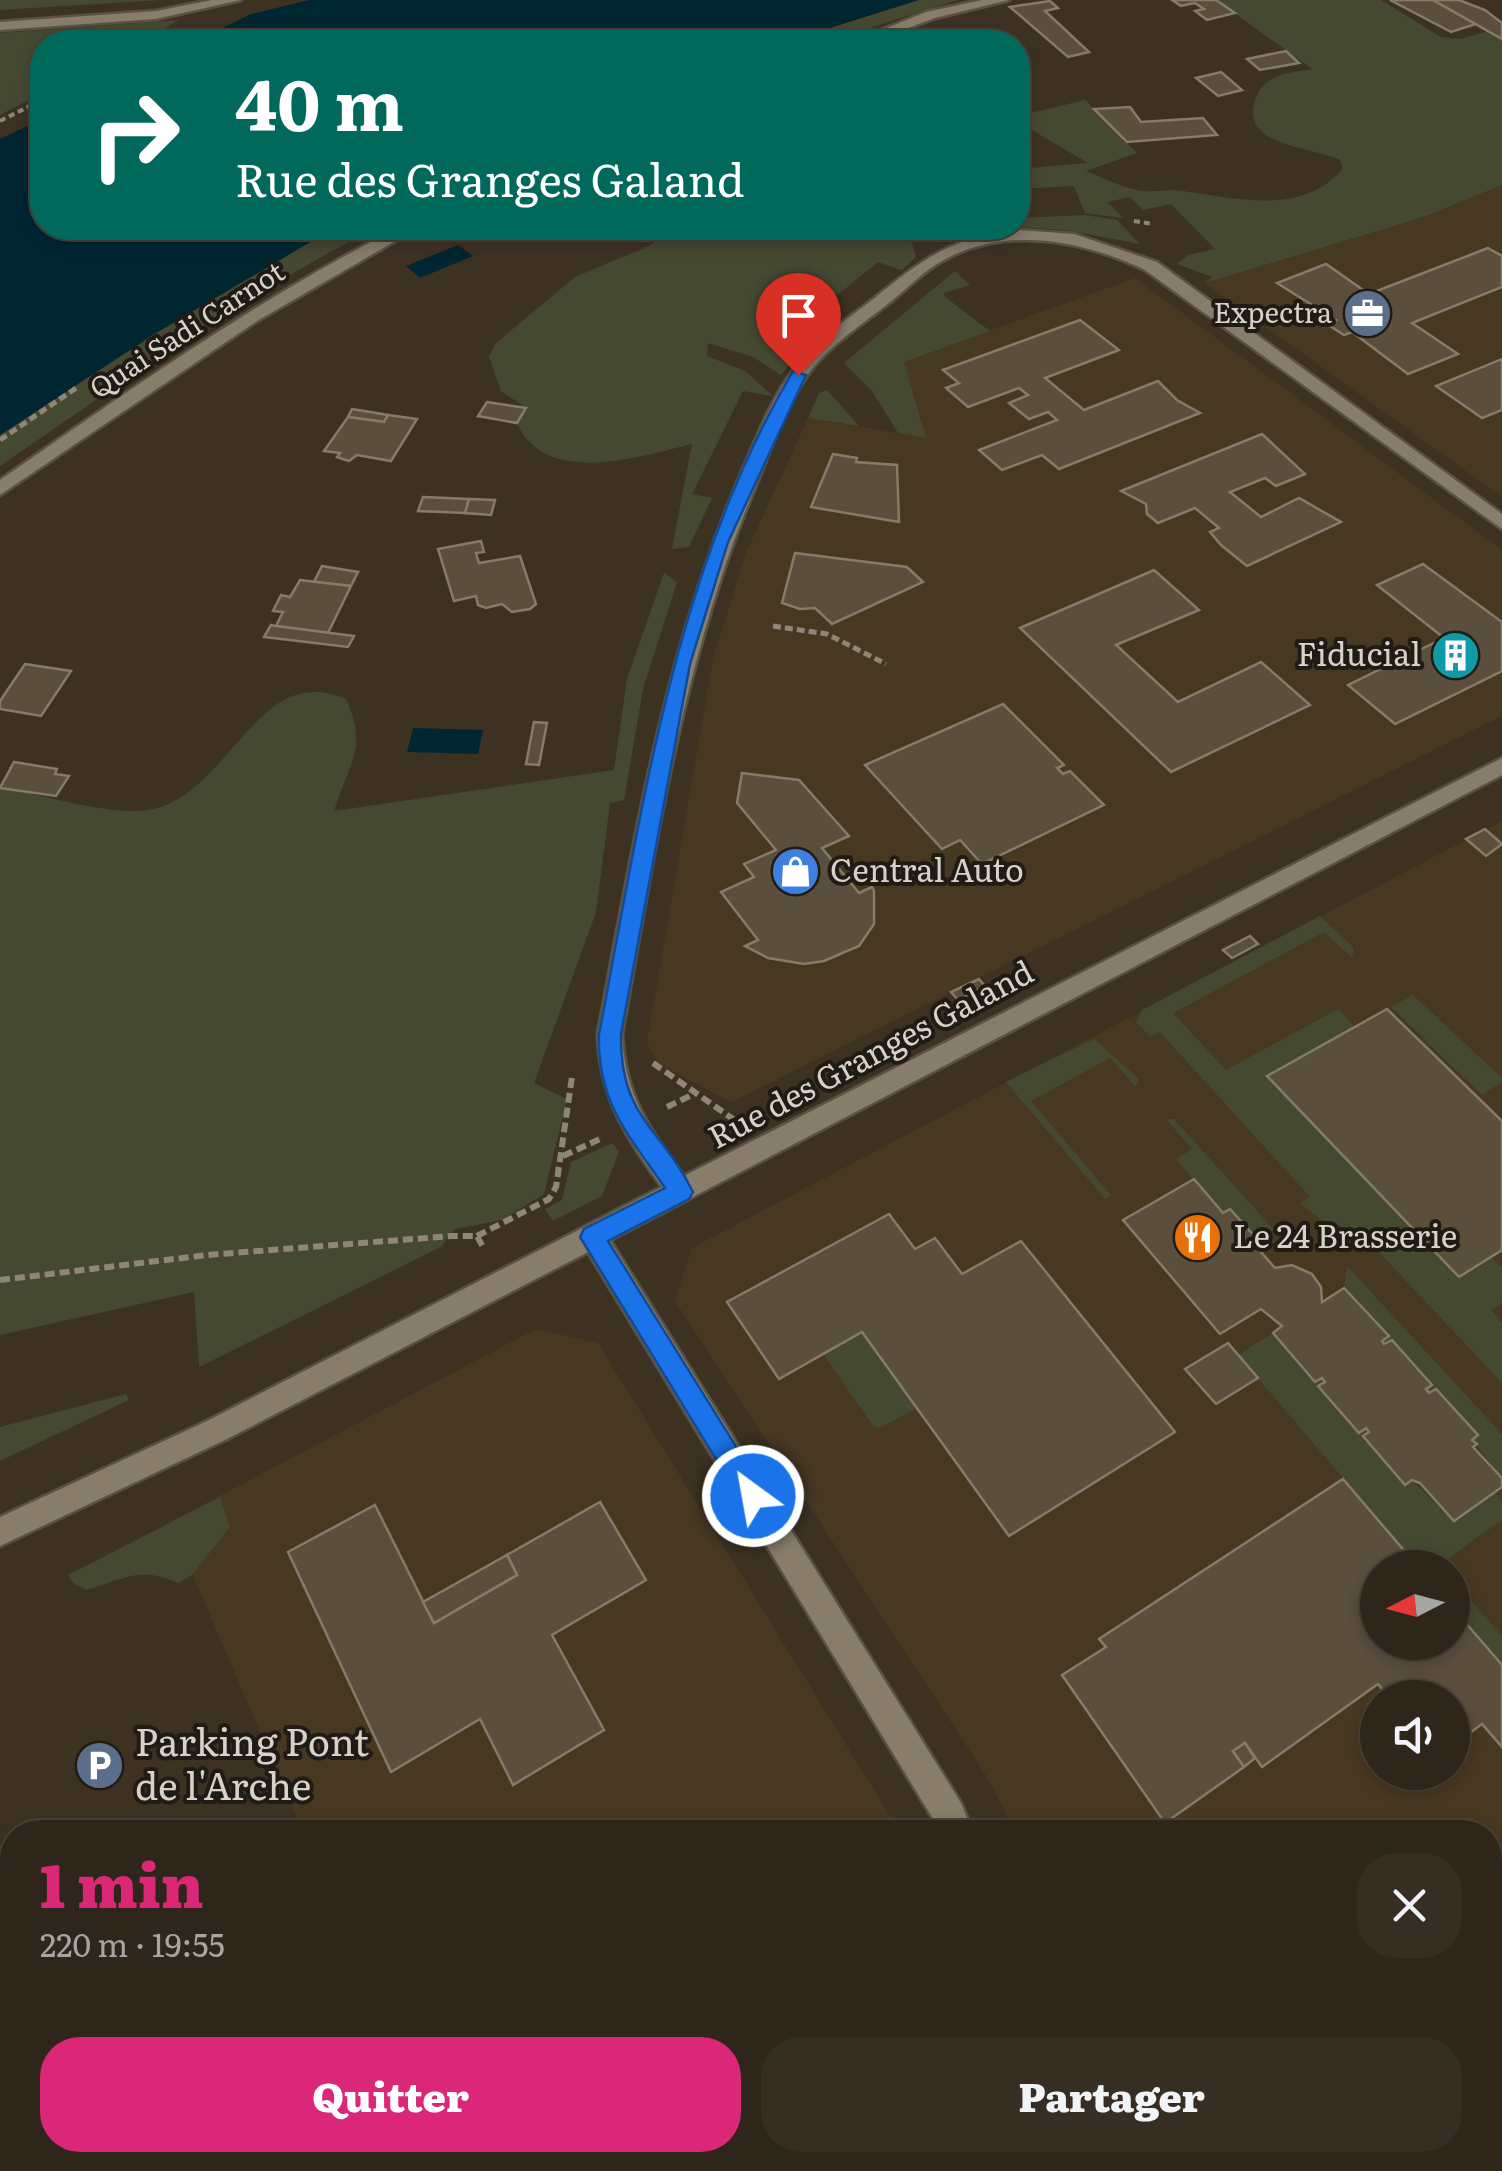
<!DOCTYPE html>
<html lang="fr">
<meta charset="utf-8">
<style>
:root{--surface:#2e261a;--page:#362e23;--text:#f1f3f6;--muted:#a7a5a2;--line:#494339;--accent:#db2777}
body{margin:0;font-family:Literata,serif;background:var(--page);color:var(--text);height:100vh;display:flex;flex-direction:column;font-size:38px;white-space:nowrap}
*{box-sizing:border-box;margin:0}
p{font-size:32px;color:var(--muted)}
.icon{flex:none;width:55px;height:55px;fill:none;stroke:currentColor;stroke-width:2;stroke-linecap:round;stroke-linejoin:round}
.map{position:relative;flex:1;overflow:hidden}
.drawer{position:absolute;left:0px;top:1820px;width:1502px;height:352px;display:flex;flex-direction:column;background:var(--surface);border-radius:40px 40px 0 0;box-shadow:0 5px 15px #0003,0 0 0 2px var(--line)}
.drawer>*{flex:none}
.top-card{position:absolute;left:30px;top:30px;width:1000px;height:210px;border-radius:40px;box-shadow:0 5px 15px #0003,0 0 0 2px var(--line);background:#00695c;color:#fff;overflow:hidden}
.needle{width:65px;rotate:264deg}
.fabs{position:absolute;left:1360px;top:1550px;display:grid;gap:20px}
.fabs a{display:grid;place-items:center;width:110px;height:110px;border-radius:50%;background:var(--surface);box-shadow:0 5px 15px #0003,0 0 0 2px var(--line);font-size:50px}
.pin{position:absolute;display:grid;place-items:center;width:85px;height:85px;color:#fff;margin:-102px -42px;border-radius:50% 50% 50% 0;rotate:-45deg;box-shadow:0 0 10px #0007}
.pin .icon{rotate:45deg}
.me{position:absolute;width:110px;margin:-55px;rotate:328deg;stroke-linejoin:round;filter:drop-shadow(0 0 8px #0008)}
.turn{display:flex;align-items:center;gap:35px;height:210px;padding:0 40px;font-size:45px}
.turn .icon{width:130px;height:130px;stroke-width:2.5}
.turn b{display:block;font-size:70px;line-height:85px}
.round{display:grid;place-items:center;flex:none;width:105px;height:105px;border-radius:40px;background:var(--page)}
.headline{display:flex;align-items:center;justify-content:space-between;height:170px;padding:0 40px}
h1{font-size:60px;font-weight:800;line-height:75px;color:var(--accent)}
.button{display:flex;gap:20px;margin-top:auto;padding:20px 40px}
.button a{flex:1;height:115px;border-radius:40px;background:var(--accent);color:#fff;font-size:40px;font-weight:800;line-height:115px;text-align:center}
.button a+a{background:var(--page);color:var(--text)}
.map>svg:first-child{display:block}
.built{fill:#473822;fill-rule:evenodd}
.green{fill:#454931}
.water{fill:#002632}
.building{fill:#5a4e3d;stroke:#867a68;stroke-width:2.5}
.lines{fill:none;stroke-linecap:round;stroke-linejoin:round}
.minor-casing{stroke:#5a5143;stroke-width:5}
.tertiary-casing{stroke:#5a5143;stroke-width:5}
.path-far2{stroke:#8f8679;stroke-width:4;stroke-dasharray:6 4;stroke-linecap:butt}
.path-far1{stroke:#8f8679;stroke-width:5;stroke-dasharray:8 4;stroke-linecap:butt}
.path{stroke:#8f8679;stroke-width:6;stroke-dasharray:10 5;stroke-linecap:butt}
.minor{fill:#887c6a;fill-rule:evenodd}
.tertiary{fill:#887c6a;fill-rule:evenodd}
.route{fill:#1a73e8;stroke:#114b97;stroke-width:2.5}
.labels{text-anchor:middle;stroke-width:8;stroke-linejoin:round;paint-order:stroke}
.far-poi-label{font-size:28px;fill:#d8d1c7;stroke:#201b14;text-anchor:end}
.far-street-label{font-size:28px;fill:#d8d1c7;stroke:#201b14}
.poi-label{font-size:32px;fill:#d8d1c7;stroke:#201b14;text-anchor:start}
.street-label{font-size:32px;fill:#d8d1c7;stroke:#201b14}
.near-poi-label{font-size:38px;fill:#d8d1c7;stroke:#201b14;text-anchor:start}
</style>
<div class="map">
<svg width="1502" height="2171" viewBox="0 0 1502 2171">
<rect width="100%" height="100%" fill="#3d3222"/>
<g class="built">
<polygon points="1502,185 1502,497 1205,283 1424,217"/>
<polygon points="1135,278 1502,550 1502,716 731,1102 658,1063 647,1043 713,659 746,553 808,418 925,438 903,362"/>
<path d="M 1502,821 L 1502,2171 L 958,2171 L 968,2160 L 1490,2160 L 1490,1832 L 1015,1832 L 987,1777 L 675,1301 L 692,1248 ZM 1378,1568 L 1452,1568 L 1452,1642 L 1378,1642 ZM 1378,1698 L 1452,1698 L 1452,1772 L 1378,1772 Z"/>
<polygon points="536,1329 598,1343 900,1832 303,1832 170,1522"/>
<polygon points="444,2160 756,2160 741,2171 449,2171"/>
</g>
<g class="green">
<polygon points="0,0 162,0 0,10"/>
<polygon points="919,0 958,0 825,42 785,42"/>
<path d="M 1216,0 L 1381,0 L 1441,37 L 1460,39 L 1489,31 L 1502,39 L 1502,185 L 1424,217 L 1205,283 L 1212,277 L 1177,264 L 1188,255 L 1215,249 L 1171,204 L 1143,210 L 1130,197 L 1107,202 L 1123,218 L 1085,213 L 1074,186 L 1018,189 L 1018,169 L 1088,163 L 1018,122 L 1018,116 L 1085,100 L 1137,153 L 1086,171 C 1104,178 1126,190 1145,191 C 1157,192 1170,189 1183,191 C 1235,198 1304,217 1343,168 L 1340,160 C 1314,147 1240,147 1255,101 C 1263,74 1288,73 1312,69 Z"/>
<polygon points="179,20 141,42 42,42 42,93 0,115 0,33"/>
<polygon points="1085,215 1117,220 1140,244 1065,230 1018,227 1018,218"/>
<polygon points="334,228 373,228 224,312 0,466 0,435 156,333"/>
<path d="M 672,228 L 907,228 L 916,257 L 902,270 L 878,262 L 771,349 L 794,359 L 781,375 L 753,357 L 708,343 L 707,356 L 745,371 L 773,396 L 743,391 L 692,494 L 712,498 L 689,547 L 672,549 L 692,444 C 642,456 545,488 517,423 L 526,408 L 501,391 L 489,357 L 496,343 L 575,277 L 649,246 Z"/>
<polygon points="955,271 970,285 944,293 945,297 990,331 904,362 926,438 898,433 872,391 844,363"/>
<polygon points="827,390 859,426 808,418 819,393"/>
<path d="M 664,573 L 677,582 L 643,689 L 624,800 L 610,803 L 596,912 L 534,1083 L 567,1099 L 544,1194 L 502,1220 L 455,1229 L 441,1247 L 199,1367 L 194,1292 L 0,1335 L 0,788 C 44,794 121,821 161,807 C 235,781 260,662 346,699 C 369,749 348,765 334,811 L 614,770 L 627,679 Z"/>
<polygon points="1320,916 1354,948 1352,958 1324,932 1173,1013 1226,1070 1338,1009 1355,1027 1267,1077 1458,1277 1491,1257 1502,1267 1502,1303 1491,1310 1502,1322 1502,1383 1359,1231 1323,1221 1300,1203 1310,1197 1160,1032 1150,1037 1136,1022 1142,1010"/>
<polygon points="1413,995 1502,1078 1502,1082 1482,1095 1391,1007"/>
<polygon points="1094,1039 1139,1079 1136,1087 1110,1058 1031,1101 1111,1195 1105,1199 1006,1082"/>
<polygon points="1166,1119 1174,1119 1274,1230 1257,1239 1230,1209 1223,1213 1176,1159 1192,1149"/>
<polygon points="613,1143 619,1152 602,1196 553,1221 545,1209 562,1200 571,1162"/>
<polygon points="1347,1266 1502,1434 1502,1478 1472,1440 1478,1434 1436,1389 1429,1393 1426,1389 1432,1384 1392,1340 1384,1344 1344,1288"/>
<polygon points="862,1332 917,1408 880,1428 874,1427 823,1354"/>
<polygon points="1273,1333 1315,1382 1322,1378 1325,1382 1360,1432 1366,1428 1369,1432 1363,1437 1405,1485 1412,1480 1454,1521 1495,1493 1502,1501 1502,1520 1440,1564 1443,1567 1419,1567 1238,1355"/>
<polygon points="126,1394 129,1400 0,1461 0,1427"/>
<path d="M 220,1497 L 230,1527 L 192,1575 L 178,1583 C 141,1566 123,1579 87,1590 L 73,1583 L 68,1575 Z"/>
<polygon points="1452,1579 1502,1636 1502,1665 1453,1607"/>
<polygon points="1115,2160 1249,2160 1251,2171 1122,2171"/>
</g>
<g class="water">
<polygon points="310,0 919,0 785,42 194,42 251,14"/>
<polygon points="42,119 42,228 334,228 156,333 0,435 0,139"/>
<polygon points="458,245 473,256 420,278 406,266"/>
<polygon points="413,728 483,730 478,754 407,752"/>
</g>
<g class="building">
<polygon points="1172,0 1216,0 1235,13 1207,20 1195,11 1204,9 1195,3 1181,6"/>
<polygon points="1390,0 1433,0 1476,24 1451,32"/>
<polygon points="1433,0 1459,0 1485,10 1502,23 1502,39"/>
<polygon points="1050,1 1058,8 1045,11 1089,52 1068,57 1010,7"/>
<polygon points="1286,51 1299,63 1260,70 1247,59"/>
<polygon points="1221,72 1242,90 1218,96 1196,78"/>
<polygon points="1130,107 1141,122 1203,118 1217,135 1127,142 1094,109"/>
<polygon points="1488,248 1502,256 1502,287 1412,323 1458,354 1408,374 1352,332 1344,335 1327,324 1336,320 1277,283 1326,264 1369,294"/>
<polygon points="1080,320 1119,350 1045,378 1084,410 1158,381 1177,400 1200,413 1059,469 1042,455 1002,470 979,450 1057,420 1048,412 1029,419 1009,403 1028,395 1019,388 968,407 946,388 959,383 943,370"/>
<polygon points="1502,359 1502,410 1482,418 1436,386"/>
<polygon points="487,402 526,408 517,423 478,416"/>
<polygon points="352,409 388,415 384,422 348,417"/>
<polygon points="388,415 417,419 391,461 357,455 349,461 337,457 340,453 324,451 348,417 384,422"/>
<polygon points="1262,434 1305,474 1276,486 1265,478 1230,492 1261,517 1299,498 1341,522 1247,566 1221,545 1210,532 1219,528 1195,508 1158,523 1147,514 1146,504 1121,491"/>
<polygon points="833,454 857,458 856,462 897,465 899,522 811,507"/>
<polygon points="423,497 469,499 465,513 418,511"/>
<polygon points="469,499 495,500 491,515 465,513"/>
<polygon points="481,541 484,552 476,553 479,563 520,556 536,604 530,609 512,612 502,604 486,608 478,605 476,596 454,601 438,549"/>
<polygon points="795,553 907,567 923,582 832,624 815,608 800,609 782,603"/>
<polygon points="1423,564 1502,622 1502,671 1395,724 1348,685 1444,638 1377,585"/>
<polygon points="322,566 358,572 351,586 314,582"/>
<polygon points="1154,570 1199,610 1116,645 1178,702 1261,662 1310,705 1171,772 1020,628"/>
<polygon points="300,580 351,586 328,633 276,626 283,612 273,611 281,595 290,597"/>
<polygon points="271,625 276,626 354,636 348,647 264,637"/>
<polygon points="25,664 71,671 41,716 0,709 0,701"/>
<polygon points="1003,704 1064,765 1057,768 1063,774 1070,771 1104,805 982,864 960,840 942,849 865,765"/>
<polygon points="534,722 547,723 539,765 526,764"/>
<polygon points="14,762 57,769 55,774 69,776 56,796 0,788"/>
<polygon points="742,773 799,780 849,836 822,848 859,893 872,887 874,891 874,924 859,946 824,961 804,964 768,958 745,946 758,940 721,892 754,877 744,864 776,850 737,803"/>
<polygon points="1485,829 1502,844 1486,856 1466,839"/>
<polygon points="1250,936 1258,944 1232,958 1223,950"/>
<polygon points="979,979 985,986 958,1000 951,992"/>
<polygon points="1387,1009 1502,1121 1502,1250 1459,1277 1267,1076"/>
<polygon points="1194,1179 1223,1213 1230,1209 1266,1249 1261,1252 1275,1268 1292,1265 1312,1274 1321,1287 1322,1302 1344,1288 1389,1336 1382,1341 1384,1344 1392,1340 1432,1385 1426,1389 1429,1393 1436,1389 1478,1435 1472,1440 1477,1444 1473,1447 1502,1478 1502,1487 1454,1521 1420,1483 1412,1480 1405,1485 1363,1436 1369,1432 1366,1428 1359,1433 1318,1386 1325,1382 1322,1378 1315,1382 1273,1333 1282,1326 1261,1309 1220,1334 1123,1220"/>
<polygon points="889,1214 915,1249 935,1238 962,1274 1021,1241 1175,1432 1009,1536 862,1332 779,1379 727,1302"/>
<polygon points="1228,1343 1258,1378 1216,1404 1185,1369"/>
<polygon points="1343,1479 1419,1568 1378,1568 1378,1642 1452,1642 1452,1607 1502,1665 1502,1747 1482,1724 1452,1746 1452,1698 1389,1698 1378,1684 1262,1767 1245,1743 1233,1751 1244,1767 1165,1823 1062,1675 1106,1647 1099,1639"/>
<polygon points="600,1502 646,1580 552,1635 604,1730 513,1785 480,1719 391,1772 288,1552 375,1505 434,1623 517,1575 507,1555"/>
<polygon points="507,1555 517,1575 434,1623 423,1602"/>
<polygon points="1245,1743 1255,1758 1244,1767 1233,1751"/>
<polygon points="1502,1968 1502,2171 1405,2171 1403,2160 1490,2160 1490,1969"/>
<polygon points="529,2160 597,2160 582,2171 534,2171"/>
</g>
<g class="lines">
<defs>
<g id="minor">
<polygon points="982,0 1009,0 935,18 871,42 852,42 926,12"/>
<path d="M 398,228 L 418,228 L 257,321 L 0,495 L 0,480 C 130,390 257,299 398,228 Z"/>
<path d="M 1018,230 L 1074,234 L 1157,262 L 1502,514 L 1502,529 L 1145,270 C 1082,240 1006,225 942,261 C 924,271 910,286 894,299 C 865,323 831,343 809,373 C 785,405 772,446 757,483 C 682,658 656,846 622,1033 C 624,1093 649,1130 684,1176 L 1502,758 L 1502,775 L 610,1240 L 961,1803 L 973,1832 L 941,1832 L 588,1252 L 227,1439 L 0,1546 L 0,1517 L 207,1421 L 662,1187 C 626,1138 599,1095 598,1033 C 634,843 664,653 741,474 C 758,435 773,393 801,360 C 822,335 851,317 877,296 C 925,257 954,237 1018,230 Z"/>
<polygon points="841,2160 887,2160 882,2171 837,2171"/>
</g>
<polygon id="tertiary" points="212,0 241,0 156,19 0,30 0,22 156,11"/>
</defs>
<use href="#minor" class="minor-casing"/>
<use href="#tertiary" class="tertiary-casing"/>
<g class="path-far2">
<polyline points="806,42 828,36"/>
<polyline points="0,121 42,100"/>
<polyline points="1134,221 1153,224"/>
</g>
<g class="path-far1">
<polyline points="0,440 79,386"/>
<polyline points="773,626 827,634 886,664"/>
</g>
<g class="path">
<polyline points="653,1063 733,1119"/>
<polyline points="667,1107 696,1093"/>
<polyline points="563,1156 602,1138"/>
<polyline points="477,1236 549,1199 556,1187 572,1077"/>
<polyline points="0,1280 207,1255 452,1236 477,1236 483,1247"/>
</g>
<use href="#minor" class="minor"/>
<use href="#tertiary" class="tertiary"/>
</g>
<path class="route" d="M 793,371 L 806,375 L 728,542 L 690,664 L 621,1034 C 620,1119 660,1125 693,1192 L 689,1199 L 608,1241 L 762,1488 L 766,1496 L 762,1505 L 753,1509 L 744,1505 L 580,1237 L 584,1229 L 665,1188 C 628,1134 597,1102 599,1034 C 643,807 673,574 793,371 Z"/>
<defs>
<symbol id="office-disc" viewBox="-11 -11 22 22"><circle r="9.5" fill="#5c6f8a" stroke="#201b14"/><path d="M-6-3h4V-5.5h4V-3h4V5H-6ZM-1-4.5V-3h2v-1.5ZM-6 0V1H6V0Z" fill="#fff"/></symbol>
<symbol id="building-disc" viewBox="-11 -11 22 22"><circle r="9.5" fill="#0f9aa8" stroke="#201b14"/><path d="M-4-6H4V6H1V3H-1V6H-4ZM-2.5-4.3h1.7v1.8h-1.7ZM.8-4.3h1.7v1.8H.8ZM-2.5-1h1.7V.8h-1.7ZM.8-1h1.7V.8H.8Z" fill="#fff"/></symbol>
<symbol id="shop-disc" viewBox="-11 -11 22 22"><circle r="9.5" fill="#3f7fe0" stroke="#201b14"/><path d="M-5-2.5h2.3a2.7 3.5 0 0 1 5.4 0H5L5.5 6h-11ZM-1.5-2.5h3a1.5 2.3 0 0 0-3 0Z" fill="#fff"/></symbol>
<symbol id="restaurant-disc" viewBox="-11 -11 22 22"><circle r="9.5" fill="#e8710a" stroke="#201b14"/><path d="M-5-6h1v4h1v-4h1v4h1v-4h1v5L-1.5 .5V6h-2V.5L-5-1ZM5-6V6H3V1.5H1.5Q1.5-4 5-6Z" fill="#fff"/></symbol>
<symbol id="parking-disc" viewBox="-11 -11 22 22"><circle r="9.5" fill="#5c6f8a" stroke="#201b14"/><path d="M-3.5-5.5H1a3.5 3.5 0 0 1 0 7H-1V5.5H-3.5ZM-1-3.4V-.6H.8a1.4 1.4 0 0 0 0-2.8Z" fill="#fff"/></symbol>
</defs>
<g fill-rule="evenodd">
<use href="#office-disc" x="1340" y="286" width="55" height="55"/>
<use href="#building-disc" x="1428" y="628" width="55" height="55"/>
<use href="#shop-disc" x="768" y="844" width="55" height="55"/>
<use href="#restaurant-disc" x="1170" y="1210" width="55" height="55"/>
<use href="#parking-disc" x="72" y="1738" width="55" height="55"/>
</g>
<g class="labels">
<g class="far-poi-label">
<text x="1332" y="323">Expectra</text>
</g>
<g class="far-street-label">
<text transform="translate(187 330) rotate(-33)" y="10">Quai Sadi Carnot</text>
</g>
<g class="poi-label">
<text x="1421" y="666" text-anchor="end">Fiducial</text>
<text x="830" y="882">Central Auto</text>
<text x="1233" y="1248">Le 24 Brasserie</text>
</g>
<g class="street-label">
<text transform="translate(871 1055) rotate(-28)" y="11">Rue des Granges Galand</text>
</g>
<g class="near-poi-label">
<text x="135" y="1756">Parking Pont<tspan x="135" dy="44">de l'Arche</tspan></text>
</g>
</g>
</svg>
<div class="fabs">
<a><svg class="needle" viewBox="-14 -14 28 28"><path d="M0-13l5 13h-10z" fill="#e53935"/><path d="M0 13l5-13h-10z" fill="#a7a5a2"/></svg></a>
<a><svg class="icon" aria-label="sound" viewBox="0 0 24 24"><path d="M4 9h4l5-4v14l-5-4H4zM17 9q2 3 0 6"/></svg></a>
</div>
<div class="pin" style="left:798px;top:375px;background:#d93025"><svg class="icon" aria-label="arrive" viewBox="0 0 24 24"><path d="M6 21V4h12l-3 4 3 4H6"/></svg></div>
<svg class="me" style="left:753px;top:1496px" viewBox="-20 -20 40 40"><circle r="17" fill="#1a73e8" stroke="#fff" stroke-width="3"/><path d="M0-11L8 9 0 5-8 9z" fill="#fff"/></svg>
<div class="top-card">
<div class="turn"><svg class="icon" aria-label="right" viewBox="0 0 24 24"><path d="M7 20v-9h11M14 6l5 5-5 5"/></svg><div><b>40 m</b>Rue des Granges Galand</div></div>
</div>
<section class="drawer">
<div class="headline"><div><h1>1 min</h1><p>220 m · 19:55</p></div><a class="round"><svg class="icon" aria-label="close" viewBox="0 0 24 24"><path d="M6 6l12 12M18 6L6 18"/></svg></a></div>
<div class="button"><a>Quitter</a><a>Partager</a></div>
</section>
</div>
